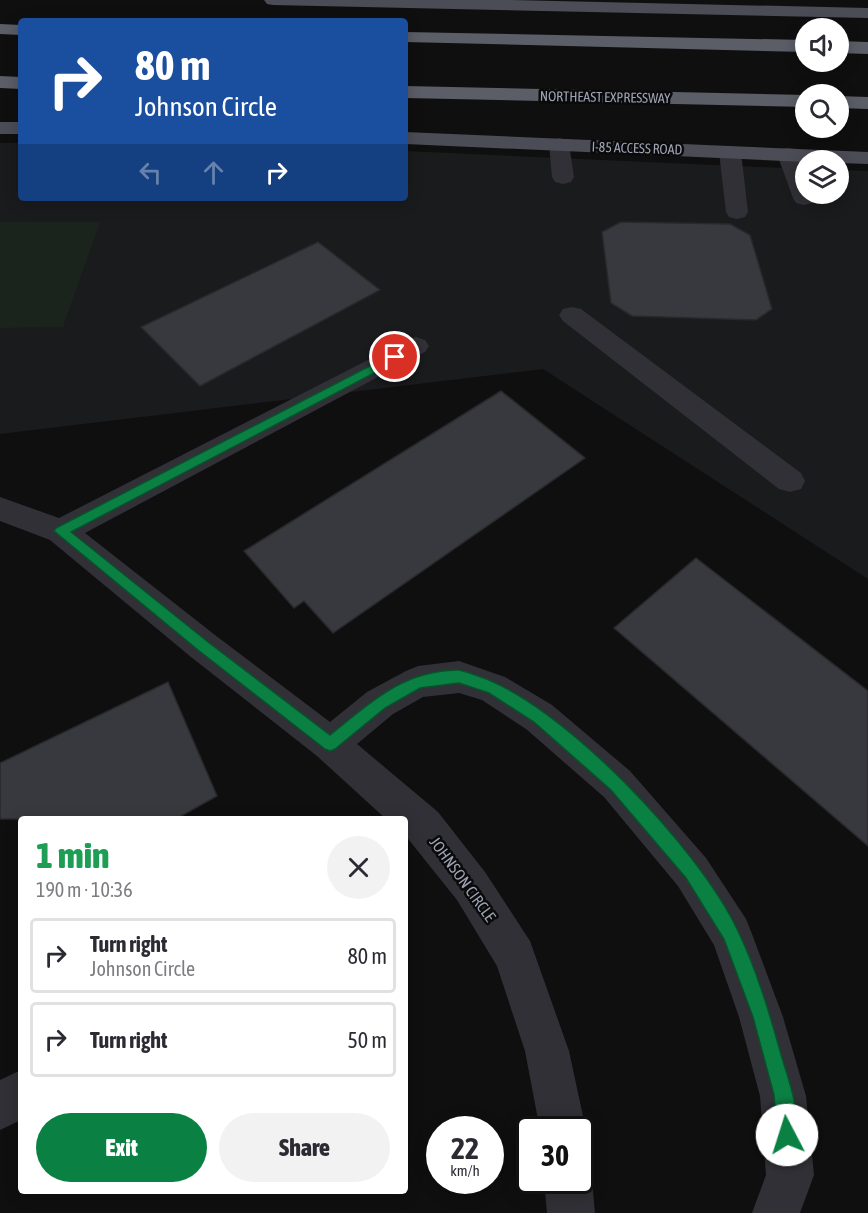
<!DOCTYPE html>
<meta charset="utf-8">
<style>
:root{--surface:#fff;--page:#f2f2f3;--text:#2b2b33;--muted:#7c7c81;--line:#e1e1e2;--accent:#0b8043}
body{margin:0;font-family:"Asap Condensed",sans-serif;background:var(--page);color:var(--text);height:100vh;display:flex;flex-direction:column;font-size:22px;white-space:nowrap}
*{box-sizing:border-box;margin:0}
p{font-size:20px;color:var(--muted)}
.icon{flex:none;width:33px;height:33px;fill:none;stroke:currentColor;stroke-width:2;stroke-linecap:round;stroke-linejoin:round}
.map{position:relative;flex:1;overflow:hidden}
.side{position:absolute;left:18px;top:816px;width:390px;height:378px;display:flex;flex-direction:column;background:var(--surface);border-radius:6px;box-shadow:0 3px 15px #0003}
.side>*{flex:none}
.guide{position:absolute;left:18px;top:18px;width:390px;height:183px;border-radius:6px;box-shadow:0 3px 15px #0003;background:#1a4fa0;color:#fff;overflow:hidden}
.buttons{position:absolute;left:795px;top:18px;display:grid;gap:12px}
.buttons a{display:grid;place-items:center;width:54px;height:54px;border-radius:50%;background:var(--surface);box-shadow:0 3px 15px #0003;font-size:30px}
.speed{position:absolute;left:426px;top:1116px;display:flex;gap:12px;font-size:30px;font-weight:700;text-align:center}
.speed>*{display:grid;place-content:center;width:78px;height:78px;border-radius:50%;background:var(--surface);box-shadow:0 3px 15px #0003;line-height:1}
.speed small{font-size:15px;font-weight:400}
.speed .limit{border:3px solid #111;border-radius:9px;background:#fff;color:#111}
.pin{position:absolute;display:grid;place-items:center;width:51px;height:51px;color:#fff;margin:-26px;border:3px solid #fff;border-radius:50%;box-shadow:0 2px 6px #0007}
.me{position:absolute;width:66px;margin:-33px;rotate:355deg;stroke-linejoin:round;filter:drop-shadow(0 0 4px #0008)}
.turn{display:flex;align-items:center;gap:21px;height:126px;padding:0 18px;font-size:27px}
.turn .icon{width:78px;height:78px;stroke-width:2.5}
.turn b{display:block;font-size:42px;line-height:51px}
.lanes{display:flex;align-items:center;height:57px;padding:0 18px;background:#0003;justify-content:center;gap:30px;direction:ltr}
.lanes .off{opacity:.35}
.round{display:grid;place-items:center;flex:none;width:63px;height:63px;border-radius:32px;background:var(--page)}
.head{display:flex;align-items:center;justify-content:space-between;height:102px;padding:0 18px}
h1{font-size:36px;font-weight:800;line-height:45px;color:#1e9e55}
.button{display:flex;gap:12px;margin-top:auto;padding:12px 18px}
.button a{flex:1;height:69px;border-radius:36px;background:var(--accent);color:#fff;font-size:24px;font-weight:800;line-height:69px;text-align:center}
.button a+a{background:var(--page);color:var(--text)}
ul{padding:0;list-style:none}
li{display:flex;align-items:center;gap:18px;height:75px;margin:0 12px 9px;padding:0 6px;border:3px solid var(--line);border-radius:6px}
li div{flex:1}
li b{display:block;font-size:22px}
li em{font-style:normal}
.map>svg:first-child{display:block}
.built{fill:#1a1b1d}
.green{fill:#1b231d}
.building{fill:#38393e;stroke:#29292c;stroke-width:1.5}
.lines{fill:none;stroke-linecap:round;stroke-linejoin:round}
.minor{fill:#303036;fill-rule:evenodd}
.major{fill:#4b4c55;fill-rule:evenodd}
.highway{fill:#5b5d67;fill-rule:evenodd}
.route{fill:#0b8043;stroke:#07532c;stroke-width:1.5}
.labels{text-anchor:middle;stroke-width:5;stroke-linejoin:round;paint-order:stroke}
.far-street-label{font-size:14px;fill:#9ea2b3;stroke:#0a0a0b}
.street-label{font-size:16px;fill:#9ea2b3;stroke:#0a0a0b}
</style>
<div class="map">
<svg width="868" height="1213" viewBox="0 0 868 1213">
<rect width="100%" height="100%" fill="#0f0f10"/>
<polygon class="built" points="0,143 21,143 21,198 405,198 405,151 805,169 806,194 838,194 839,170 868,171 868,579 543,369 0,434"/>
<polygon class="green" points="0,222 100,222 63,327 0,328"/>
<g class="building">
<polygon points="621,222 730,224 750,235 772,309 756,320 632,316 611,303 602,232"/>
<polygon points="318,242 380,290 200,386 141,327"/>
<polygon points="501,391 585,458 333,633 304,601 294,608 244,551"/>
<polygon points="696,558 868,691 868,846 614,628"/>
<polygon points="168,682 217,796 176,819 0,819 0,763"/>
</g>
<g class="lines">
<g class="minor">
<polygon points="559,138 566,140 569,144 574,177 571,182 563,184 555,182 552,177 549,144 552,140"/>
<polygon points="730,146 737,148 741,152 748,212 745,217 737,219 729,217 726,212 719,152 723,148"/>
<path d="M 788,148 L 796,149 C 805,163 806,177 806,194 L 813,194 L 815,198 L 812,203 L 804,205 L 796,203 L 793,198 L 777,154 L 780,149 Z"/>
<polygon points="572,307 581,309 801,473 805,481 801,489 790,492 779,489 563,321 559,315 563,309"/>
<polygon points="416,337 425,340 429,346 425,352 85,533 215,635 330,722 367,692 406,671 418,666 459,661 505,677 552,705 630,771 706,858 746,919 752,934 783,1017 806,1096 814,1175 800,1213 752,1213 766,1175 760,1096 739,1017 714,945 678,886 604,797 526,729 482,700 459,693 423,697 393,714 357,744 438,812 485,872 530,941 569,1051 586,1130 580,1144 580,1130 540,1130 525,1051 497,966 457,900 405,835 405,819 386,819 317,756 191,657 50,540 0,521 0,497 59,518 407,340"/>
<polygon points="21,1070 21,1120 0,1130 0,1080"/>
<polygon points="580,1161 585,1163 592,1180 595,1213 547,1213 544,1180 580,1180"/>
</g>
<g class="major">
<polygon points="264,0 512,0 868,8 868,18 273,5 267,4"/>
<rect x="0" y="122" width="21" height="12"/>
<polygon points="405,132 868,152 868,164 838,163 838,160 806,162 405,144"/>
</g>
<g class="highway">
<polygon points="0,24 21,25 21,35 0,34"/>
<polygon points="405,32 806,40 806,52 405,42"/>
<polygon points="838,41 868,42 868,54 838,53"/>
<polygon points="0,76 21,77 21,89 0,88"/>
<polygon points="405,86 806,95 806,107 405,98"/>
<polygon points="838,96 868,97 868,109 838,108"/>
</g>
</g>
<path class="route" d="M 395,353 L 399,354 L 399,360 L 71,532 L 208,642 L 330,735 C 370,703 402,671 457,670 C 464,670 471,674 478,676 C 563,704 699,849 737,929 C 757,970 770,1015 782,1058 C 789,1080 803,1120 794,1142 L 787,1145 L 780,1142 L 777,1135 L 774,1095 L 753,1017 L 724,939 L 686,878 L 611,790 L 534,722 L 489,693 L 459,683 L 420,688 L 385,708 L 335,749 L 330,751 L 325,749 L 198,650 L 54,531 L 56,528 Z"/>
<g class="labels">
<g class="far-street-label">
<text transform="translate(605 97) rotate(1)" y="5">NORTHEAST EXPRESSWAY</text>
<text transform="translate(637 148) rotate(2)" y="5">I-85 ACCESS ROAD</text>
</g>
<g class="street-label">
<text transform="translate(463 879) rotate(54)" y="6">JOHNSON CIRCLE</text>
</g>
</g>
</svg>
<div class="buttons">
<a><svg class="icon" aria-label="sound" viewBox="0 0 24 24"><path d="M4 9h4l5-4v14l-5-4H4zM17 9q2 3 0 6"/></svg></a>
<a><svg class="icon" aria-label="search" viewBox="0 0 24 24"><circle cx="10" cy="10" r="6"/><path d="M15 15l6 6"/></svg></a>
<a><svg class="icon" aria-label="layers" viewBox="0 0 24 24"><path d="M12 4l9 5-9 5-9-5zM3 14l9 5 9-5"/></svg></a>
</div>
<div class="speed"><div>22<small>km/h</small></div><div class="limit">30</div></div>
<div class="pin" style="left:395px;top:357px;background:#d93025"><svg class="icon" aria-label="arrive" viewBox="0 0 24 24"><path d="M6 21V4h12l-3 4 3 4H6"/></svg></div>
<svg class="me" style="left:787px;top:1135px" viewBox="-20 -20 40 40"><circle r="19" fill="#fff"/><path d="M0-13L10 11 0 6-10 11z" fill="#0b8043"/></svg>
<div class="guide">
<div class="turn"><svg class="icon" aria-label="right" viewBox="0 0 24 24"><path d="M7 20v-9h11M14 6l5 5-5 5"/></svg><div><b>80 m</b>Johnson Circle</div></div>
<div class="lanes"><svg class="icon off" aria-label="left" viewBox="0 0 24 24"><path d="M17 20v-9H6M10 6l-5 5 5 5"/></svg><svg class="icon off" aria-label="ahead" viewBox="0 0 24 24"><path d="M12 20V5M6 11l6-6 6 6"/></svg><svg class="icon" aria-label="right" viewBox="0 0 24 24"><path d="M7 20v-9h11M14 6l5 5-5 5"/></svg></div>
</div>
<section class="side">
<div class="head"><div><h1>1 min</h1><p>190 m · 10:36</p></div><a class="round"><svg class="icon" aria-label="close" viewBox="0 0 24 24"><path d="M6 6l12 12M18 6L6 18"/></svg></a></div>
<ul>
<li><svg class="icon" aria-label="right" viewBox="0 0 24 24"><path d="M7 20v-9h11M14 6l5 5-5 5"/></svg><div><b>Turn right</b><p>Johnson Circle</p></div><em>80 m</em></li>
<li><svg class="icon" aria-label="right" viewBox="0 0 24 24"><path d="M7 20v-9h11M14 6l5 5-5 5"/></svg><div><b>Turn right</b></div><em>50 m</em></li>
</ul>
<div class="button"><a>Exit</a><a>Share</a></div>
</section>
</div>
